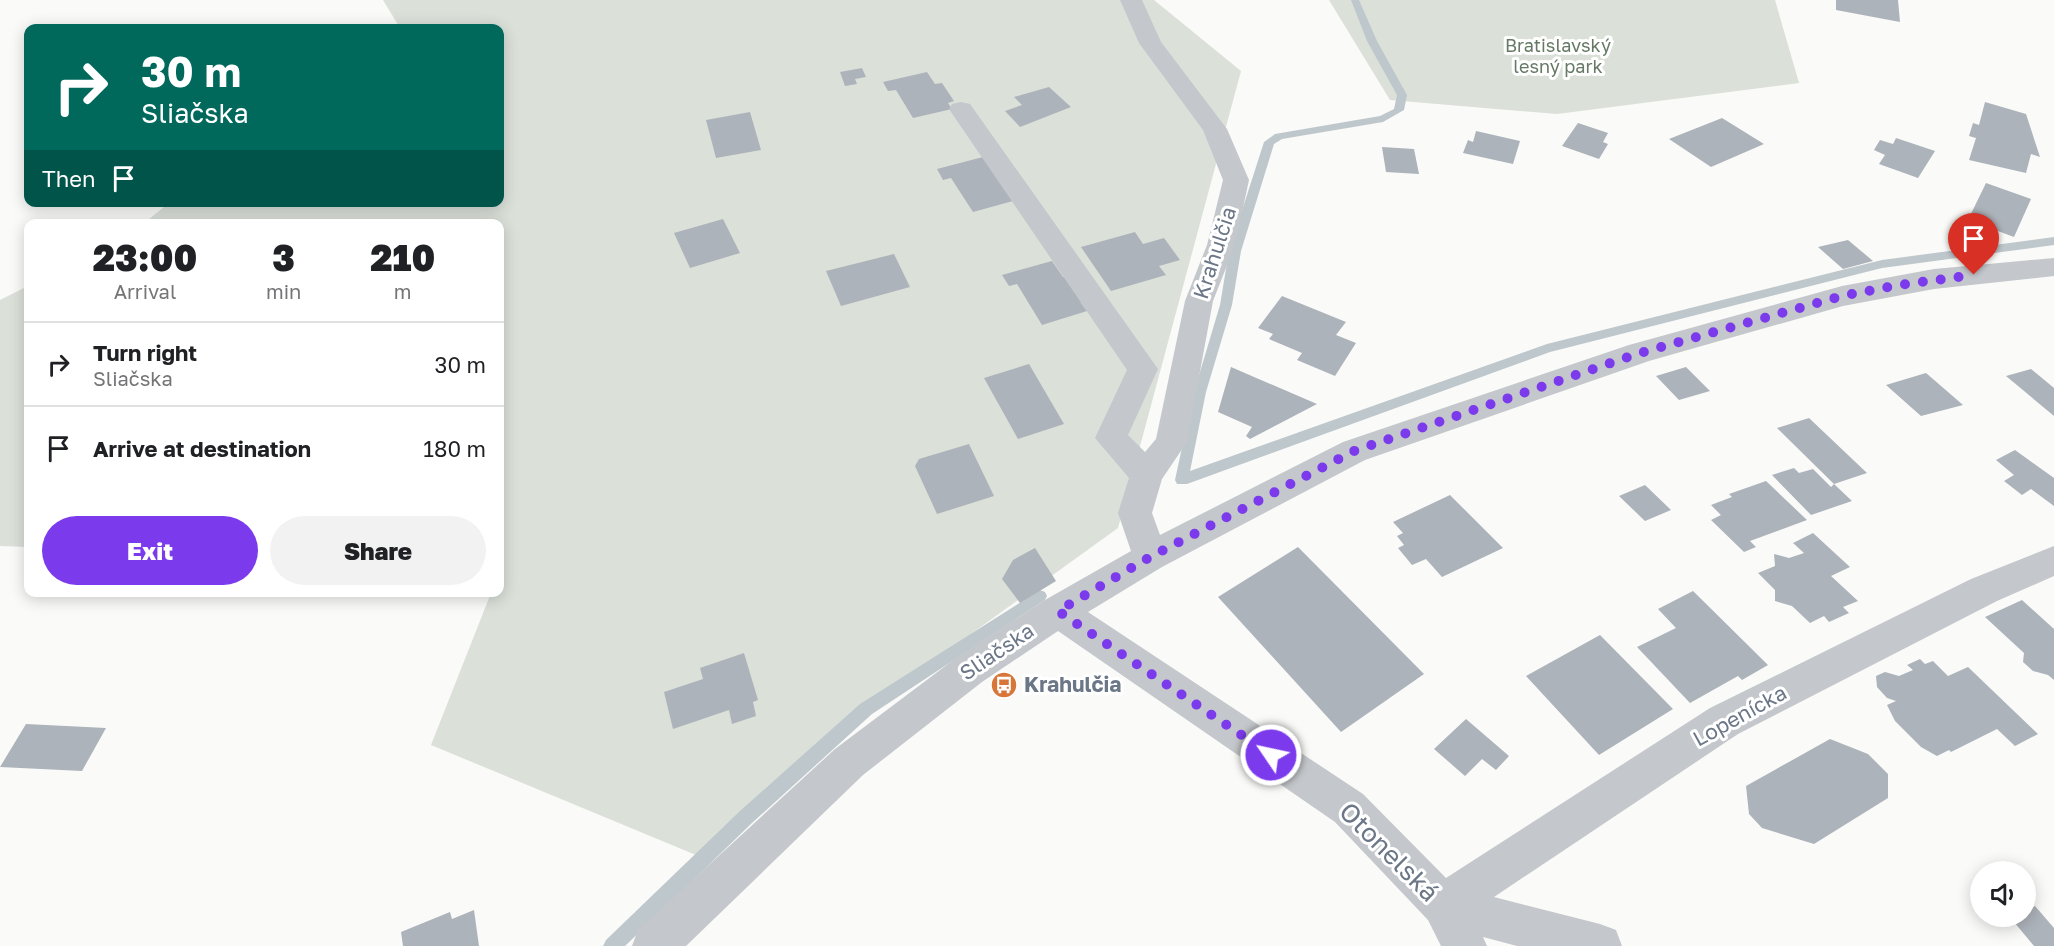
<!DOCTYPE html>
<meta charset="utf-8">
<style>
:root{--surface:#fff;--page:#f2f2f2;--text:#202124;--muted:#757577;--line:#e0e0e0;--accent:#7c3aed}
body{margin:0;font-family:"Golos Text",sans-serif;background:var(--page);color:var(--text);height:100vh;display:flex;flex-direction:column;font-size:22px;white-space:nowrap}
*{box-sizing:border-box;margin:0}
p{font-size:20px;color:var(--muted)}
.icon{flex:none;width:33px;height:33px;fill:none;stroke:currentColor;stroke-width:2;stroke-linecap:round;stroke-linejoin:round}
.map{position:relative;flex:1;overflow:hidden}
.sheet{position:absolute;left:24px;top:219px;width:480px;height:378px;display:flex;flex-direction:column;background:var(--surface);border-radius:12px;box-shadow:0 3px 15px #0003}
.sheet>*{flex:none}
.banner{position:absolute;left:24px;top:24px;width:480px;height:183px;border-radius:12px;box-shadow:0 3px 15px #0003;background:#00695c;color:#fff;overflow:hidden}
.controls{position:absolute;left:1970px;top:861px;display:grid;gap:12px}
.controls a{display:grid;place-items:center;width:66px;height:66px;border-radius:50%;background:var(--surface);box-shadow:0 3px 15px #0003;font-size:30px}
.pin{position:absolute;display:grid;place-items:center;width:51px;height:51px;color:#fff;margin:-62px -26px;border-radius:50% 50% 50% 0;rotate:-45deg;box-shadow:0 0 6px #0007}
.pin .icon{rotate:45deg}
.me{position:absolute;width:66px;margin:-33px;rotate:304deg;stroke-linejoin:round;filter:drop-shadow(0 0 4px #0008)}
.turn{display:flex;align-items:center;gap:21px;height:126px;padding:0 18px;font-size:27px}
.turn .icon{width:78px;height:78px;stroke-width:2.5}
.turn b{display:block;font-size:42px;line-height:51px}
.then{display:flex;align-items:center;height:57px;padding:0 18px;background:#0003;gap:12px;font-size:22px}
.eta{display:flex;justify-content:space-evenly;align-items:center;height:102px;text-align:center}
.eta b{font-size:36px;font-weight:800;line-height:42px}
.action{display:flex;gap:12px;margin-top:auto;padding:12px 18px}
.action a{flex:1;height:69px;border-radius:36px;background:var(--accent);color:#fff;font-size:24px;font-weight:800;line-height:69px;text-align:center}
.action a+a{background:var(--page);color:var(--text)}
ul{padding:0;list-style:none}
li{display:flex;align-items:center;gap:18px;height:84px;padding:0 18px;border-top:2px solid var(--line)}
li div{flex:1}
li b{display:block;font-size:22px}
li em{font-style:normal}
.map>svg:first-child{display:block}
.green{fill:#dbe0d9}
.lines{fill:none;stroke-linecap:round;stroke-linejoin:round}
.stream{fill:#bec7cc;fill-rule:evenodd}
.building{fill:#adb3ba}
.minor{fill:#c4c7cb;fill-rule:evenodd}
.route{stroke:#7c3aed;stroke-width:10;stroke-dasharray:0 18}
.labels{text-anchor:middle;stroke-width:6;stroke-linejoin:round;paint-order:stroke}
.far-park-label{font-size:18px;fill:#667965;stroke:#fff}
.street-label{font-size:21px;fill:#6b7687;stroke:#fff}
.poi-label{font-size:21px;font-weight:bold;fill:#6b7687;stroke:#fff;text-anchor:start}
.near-street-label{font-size:26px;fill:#6b7687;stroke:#fff}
</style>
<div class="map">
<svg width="2054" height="946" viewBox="0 0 2054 946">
<rect width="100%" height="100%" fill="#fafaf8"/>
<g class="green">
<polygon points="383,0 1154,0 1241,71 1118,528 853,719 708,860 431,745 491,593 500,592 500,572 503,563 500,563 500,224 143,224 169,203 500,202 500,28 400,28"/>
<polygon points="1329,0 1775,0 1799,83 1557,114 1390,100"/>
<polygon points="28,286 28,547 0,546 0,300"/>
</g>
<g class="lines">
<g class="stream">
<polygon points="1351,0 1359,0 1377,41 1407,95 1404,110 1383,122 1282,139 1274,144 1241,251 1232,305 1206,392 1190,471 1547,344 1882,260 2054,237 2054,245 1882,268 1550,352 1187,484 1177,484 1175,480 1194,392 1220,305 1229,251 1264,142 1275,134 1380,116 1394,109 1397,95 1367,41"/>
<polygon points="1040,590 1045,592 1047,596 1045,600 872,714 752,823 625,946 603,946 606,940 740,811 860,704"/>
</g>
</g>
<g class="building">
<polygon points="1836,0 1898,0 1900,22 1836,10"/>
<polygon points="862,68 866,77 855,79 857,84 845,86 840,72"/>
<polygon points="927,72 935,84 942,83 954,101 948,103 952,109 913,118 896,90 888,91 883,82"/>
<polygon points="1049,87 1071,107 1020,127 1005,111 1022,105 1014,97"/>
<polygon points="1985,102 2026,114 2040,157 2031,154 2026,173 1969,160 1976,138 1969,136 1973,123 1979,125"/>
<polygon points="750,112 761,150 716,158 706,120"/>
<polygon points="1722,118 1764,144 1711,167 1669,139"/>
<polygon points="1578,123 1608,133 1603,142 1608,144 1599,159 1562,146"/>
<polygon points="1476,131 1520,141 1513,164 1463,153 1468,140 1473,142"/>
<polygon points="1896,138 1935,151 1918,178 1879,164 1885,155 1874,150 1880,140 1893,144"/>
<polygon points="1382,147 1414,149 1419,174 1386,172"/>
<polygon points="983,157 1013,201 973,212 951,178 943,180 937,169"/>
<polygon points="1986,183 2031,199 2014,237 1968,220"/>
<polygon points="723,219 740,253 690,268 674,233"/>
<polygon points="1135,232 1143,244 1164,238 1180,260 1159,266 1166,275 1111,291 1081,247"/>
<polygon points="1848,240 1873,261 1843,269 1818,247"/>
<polygon points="894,254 910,287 841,306 826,271"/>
<polygon points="1052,261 1063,277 1071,274 1088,300 1081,303 1087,311 1042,325 1017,284 1009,286 1002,275"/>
<polygon points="1282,296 1346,322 1336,335 1356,343 1335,376 1297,360 1302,353 1269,339 1273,334 1258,328"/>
<polygon points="1029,364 1064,424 1018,439 984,378"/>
<polygon points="1231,367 1317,404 1250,439 1246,436 1252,427 1218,412"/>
<polygon points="1686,367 1710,391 1679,400 1656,376"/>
<polygon points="2031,369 2054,388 2054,416 2006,376"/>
<polygon points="1926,373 1963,405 1921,416 1886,385"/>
<polygon points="1809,418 1867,473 1834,484 1852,501 1811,515 1772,475 1794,468 1799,473 1813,469 1831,487 1834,484 1777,428"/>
<polygon points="969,444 994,496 937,514 915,466 919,459"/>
<polygon points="2015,450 2054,478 2054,506 2031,489 2022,495 2004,481 2014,475 1996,460"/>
<polygon points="1766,481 1807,520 1750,541 1756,547 1744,552 1711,520 1721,515 1711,505 1732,497 1729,494"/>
<polygon points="1645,485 1671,510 1645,521 1619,496"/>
<polygon points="1450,495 1503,548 1442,577 1426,559 1412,565 1398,548 1404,545 1397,536 1403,533 1393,522"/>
<polygon points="1813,533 1850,567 1831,576 1858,601 1843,607 1849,613 1829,622 1824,616 1810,623 1792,606 1775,601 1775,590 1758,573 1775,566 1774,554 1789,558 1804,553 1793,543"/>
<polygon points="1298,547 1424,674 1341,732 1218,597"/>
<polygon points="1035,548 1056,581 1020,603 1002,579 1013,560"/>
<polygon points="1693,591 1768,665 1742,680 1738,676 1690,703 1637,647 1676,628 1658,609"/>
<polygon points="2022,600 2054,629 2054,680 2048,675 2033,671 2023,662 2024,653 1985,617"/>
<polygon points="1600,635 1673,709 1599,755 1526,676"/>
<polygon points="744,653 758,700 753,702 756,716 732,724 729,710 673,729 664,692 703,679 700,668"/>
<polygon points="1920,659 1925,664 1933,661 1948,676 1968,667 2038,734 2015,746 1997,729 1951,752 1949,750 1937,756 1921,747 1895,721 1887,705 1896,701 1887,698 1877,687 1876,676 1885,672 1899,676 1913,670 1907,665"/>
<polygon points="1466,719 1509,756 1496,770 1482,759 1465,776 1434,749"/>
<polygon points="26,724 106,728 82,771 0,767"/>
<polygon points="1830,739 1868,754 1888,774 1888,798 1814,844 1762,828 1749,814 1746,786"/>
<polygon points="2035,906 2054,928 2054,946 2034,946 2009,916 2025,916 2025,910"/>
<polygon points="474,910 479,946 403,946 401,932 450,912 452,919"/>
</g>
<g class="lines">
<polygon class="minor" points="1120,0 1142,0 1161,42 1227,129 1249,180 1235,245 1213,301 1187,442 1162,479 1152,513 1160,535 1343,442 1629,345 1842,286 1934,269 2054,258 2054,276 1934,289 1843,306 1649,361 1365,460 1162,567 1088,612 1363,794 1446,878 1710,708 1971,579 2054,546 2054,576 1997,601 1738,734 1494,897 1600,924 1616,930 1622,946 1517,946 1483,937 1487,946 1441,946 1428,920 1335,822 1058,631 982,682 863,775 686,946 632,946 638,930 835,749 956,658 1045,600 1131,551 1118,513 1129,478 1095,438 1127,370 949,109 952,104 961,102 970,104 1158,369 1128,435 1145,452 1156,439 1185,301 1207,245 1223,180 1203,130 1139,43"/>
</g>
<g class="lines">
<polyline class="route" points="1271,755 1058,611 1150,557 1354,451 1640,353 1842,296 1899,285 1974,275"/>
</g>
<defs>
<symbol id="bus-disc" viewBox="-11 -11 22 22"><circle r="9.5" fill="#d87539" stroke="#fff"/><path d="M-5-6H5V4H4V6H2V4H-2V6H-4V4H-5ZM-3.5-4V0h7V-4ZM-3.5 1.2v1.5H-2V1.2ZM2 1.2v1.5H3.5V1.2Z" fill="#fff"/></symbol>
</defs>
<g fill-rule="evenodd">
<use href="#bus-disc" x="989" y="670" width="30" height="30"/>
</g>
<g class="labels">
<g class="far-park-label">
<text x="1558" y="52">Bratislavský<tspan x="1558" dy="21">lesný park</tspan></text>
</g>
<g class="street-label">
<text transform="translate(1215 253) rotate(-72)" y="7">Krahulčia</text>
<text transform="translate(997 652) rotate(-34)" y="7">Sliačska</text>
<text transform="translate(1740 716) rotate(-29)" y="7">Lopenícka</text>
</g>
<g class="poi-label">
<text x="1024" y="692">Krahulčia</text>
</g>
<g class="near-street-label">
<text transform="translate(1389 852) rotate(45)" y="9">Otonelská</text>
</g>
</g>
</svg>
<div class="controls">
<a><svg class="icon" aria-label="sound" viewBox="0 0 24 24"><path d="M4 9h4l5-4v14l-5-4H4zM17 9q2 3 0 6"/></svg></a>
</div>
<div class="pin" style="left:1974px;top:275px;background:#d93025"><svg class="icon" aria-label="arrive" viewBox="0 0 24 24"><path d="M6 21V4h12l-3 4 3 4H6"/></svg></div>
<svg class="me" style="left:1271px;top:755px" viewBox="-20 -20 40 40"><circle r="17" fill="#7c3aed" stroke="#fff" stroke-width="3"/><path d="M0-11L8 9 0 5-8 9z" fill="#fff"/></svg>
<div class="banner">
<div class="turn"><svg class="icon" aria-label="right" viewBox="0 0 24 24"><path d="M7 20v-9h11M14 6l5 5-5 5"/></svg><div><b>30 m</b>Sliačska</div></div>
<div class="then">Then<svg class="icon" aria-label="arrive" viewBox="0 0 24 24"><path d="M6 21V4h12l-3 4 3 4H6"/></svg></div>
</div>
<section class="sheet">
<div class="eta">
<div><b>23:00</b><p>Arrival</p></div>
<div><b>3</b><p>min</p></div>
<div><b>210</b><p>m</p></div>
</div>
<ul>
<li><svg class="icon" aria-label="right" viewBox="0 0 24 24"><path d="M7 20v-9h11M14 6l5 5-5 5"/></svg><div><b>Turn right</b><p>Sliačska</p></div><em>30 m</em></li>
<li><svg class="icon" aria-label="arrive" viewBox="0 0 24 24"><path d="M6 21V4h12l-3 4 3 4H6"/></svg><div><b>Arrive at destination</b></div><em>180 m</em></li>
</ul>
<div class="action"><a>Exit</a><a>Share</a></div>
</section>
</div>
